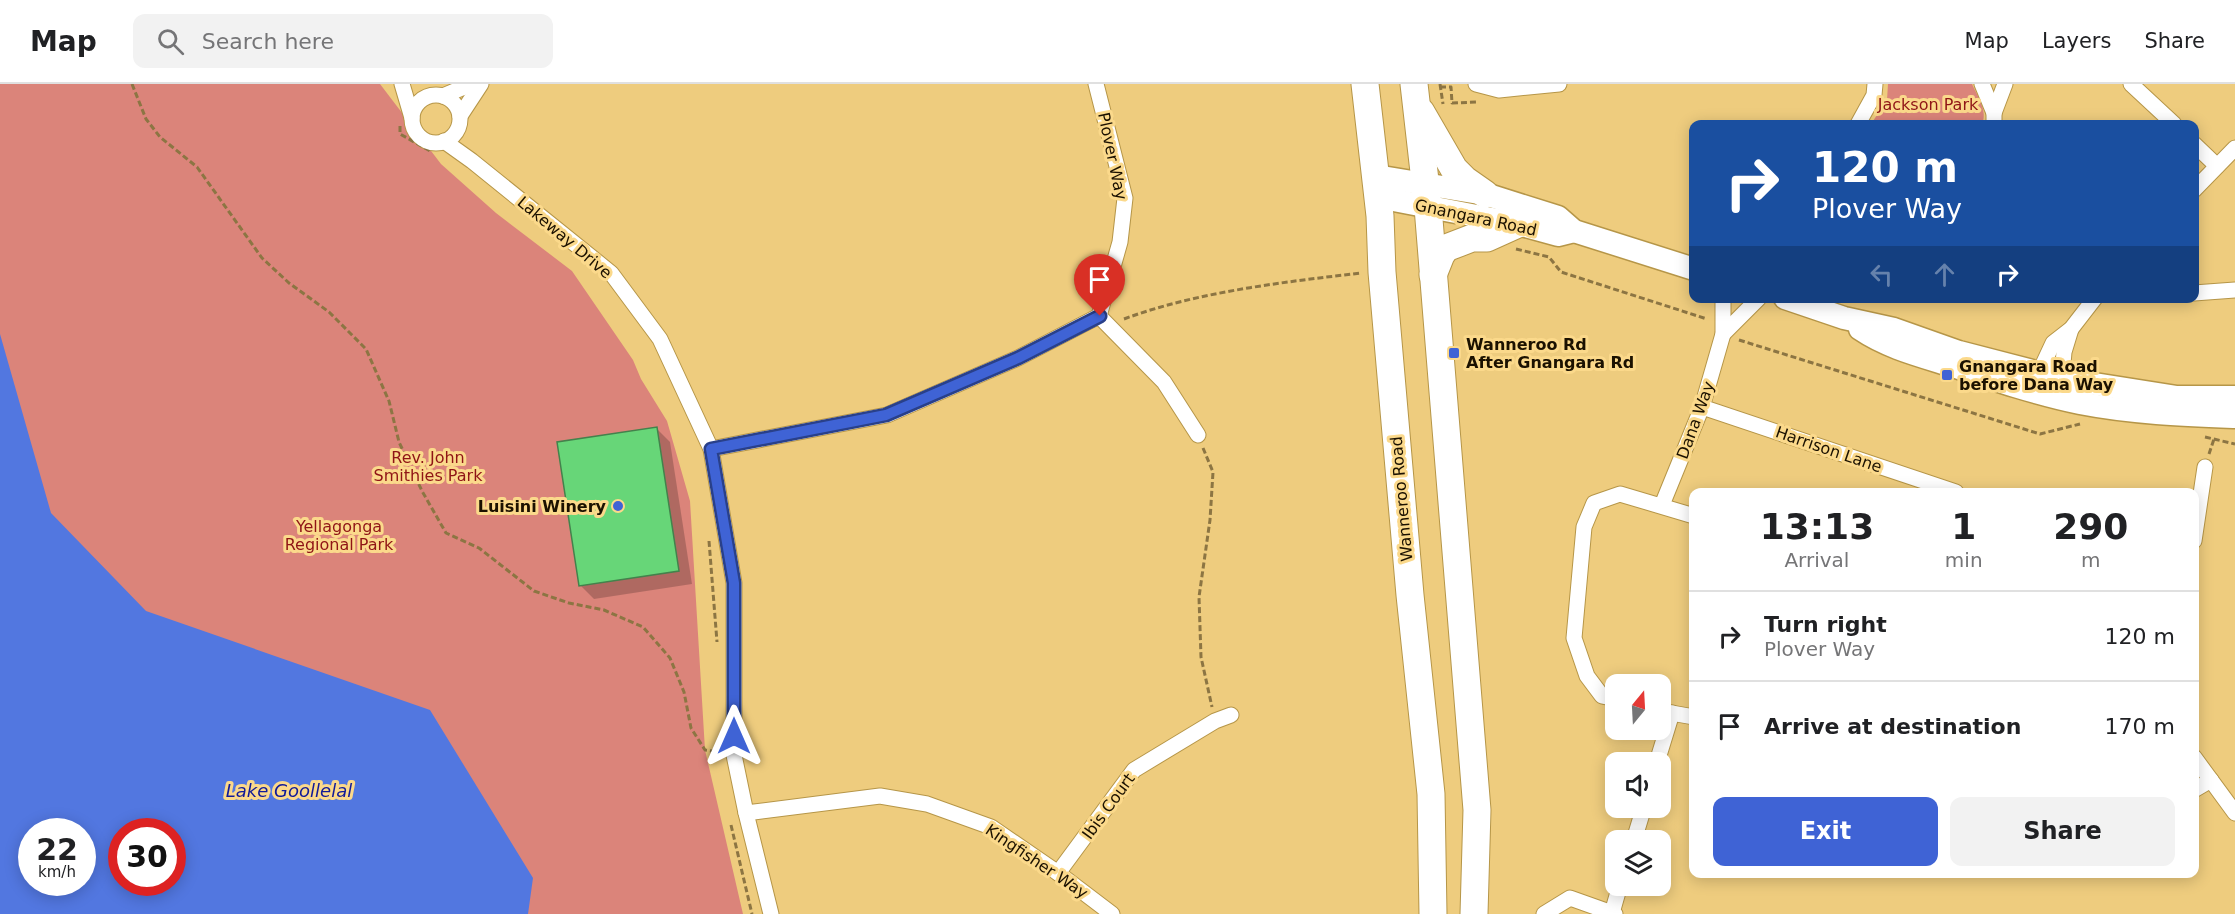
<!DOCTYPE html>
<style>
:root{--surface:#fff;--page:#f2f2f2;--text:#202124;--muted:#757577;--line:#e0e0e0;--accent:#3f63d5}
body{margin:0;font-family:"DejaVu Sans",sans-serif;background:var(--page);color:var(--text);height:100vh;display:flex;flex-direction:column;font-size:22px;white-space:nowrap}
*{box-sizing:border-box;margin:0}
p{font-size:20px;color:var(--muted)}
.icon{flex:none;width:33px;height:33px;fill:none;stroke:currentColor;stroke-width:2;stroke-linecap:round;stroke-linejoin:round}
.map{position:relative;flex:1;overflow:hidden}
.drawer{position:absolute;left:1689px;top:404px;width:510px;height:390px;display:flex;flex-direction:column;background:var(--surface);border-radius:12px;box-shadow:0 3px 15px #0003}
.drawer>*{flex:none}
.guide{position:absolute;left:1689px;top:36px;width:510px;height:183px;border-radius:12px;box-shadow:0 3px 15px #0003;background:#1a4fa0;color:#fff;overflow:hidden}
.needle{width:39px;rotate:18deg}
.buttons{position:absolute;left:1605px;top:590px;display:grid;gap:12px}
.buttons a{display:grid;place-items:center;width:66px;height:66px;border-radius:12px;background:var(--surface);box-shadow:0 3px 15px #0003;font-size:30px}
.speed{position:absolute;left:18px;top:734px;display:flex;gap:12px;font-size:30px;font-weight:700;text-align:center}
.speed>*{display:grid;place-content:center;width:78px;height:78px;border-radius:50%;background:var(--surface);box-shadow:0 3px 15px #0003;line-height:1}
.speed small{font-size:15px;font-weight:400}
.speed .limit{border:9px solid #d22;background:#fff;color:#111}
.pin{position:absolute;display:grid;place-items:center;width:51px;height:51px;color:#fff;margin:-62px -26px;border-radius:50% 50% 50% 0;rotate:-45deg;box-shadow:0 0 6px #0007}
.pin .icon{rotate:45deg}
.me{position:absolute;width:66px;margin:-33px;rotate:0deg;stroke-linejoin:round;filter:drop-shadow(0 0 4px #0008)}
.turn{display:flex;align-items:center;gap:21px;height:126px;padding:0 24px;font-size:27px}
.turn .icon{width:78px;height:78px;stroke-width:2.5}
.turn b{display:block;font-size:42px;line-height:51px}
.lanes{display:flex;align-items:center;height:57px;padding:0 24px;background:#0003;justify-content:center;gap:30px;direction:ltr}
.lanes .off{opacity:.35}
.eta{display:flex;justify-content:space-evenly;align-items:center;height:102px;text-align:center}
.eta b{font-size:36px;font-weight:700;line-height:42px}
.cta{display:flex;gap:12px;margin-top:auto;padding:12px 24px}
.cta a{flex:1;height:69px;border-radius:12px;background:var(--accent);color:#fff;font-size:24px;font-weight:700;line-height:69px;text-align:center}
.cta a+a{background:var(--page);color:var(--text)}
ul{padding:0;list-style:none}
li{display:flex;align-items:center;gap:18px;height:90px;padding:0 24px;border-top:2px solid var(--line)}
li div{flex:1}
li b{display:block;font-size:22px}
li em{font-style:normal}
header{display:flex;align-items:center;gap:36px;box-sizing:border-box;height:84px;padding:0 30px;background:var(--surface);border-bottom:2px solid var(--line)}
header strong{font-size:28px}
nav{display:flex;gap:33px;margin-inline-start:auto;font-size:21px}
.search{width:420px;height:54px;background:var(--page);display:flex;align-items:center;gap:15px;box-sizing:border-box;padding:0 21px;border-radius:12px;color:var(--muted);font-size:22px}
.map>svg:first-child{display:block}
.green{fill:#db847a;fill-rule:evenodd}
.water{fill:#5277e0;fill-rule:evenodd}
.shadow{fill:#0003}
.building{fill:#67d678;stroke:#43824c;stroke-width:1.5}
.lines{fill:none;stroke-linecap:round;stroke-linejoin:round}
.street-casing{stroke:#b69648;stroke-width:17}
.primary-casing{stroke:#b69648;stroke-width:25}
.highway-casing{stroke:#b69648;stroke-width:29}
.path{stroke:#8c7543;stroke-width:3;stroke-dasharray:6 3;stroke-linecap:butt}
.street{stroke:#fff;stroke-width:15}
.primary{stroke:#fff;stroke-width:22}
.highway{stroke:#fff;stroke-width:27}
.route-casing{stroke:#29408a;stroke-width:15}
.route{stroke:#3f63d5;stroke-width:10}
.poi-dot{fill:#3f63d5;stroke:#fbd98b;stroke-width:2}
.labels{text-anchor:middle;stroke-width:6;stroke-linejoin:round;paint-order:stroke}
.park-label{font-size:16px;fill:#8f1416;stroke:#fbd98b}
.street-label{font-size:16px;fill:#1b1100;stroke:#fbd98b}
.poi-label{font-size:16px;font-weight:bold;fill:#1b1100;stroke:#fbd98b;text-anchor:start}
.water-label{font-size:18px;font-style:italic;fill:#101a99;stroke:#fbd98b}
</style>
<header>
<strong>Map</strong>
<div class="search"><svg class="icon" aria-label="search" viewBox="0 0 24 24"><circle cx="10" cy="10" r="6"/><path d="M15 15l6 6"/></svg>Search here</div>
<nav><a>Map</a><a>Layers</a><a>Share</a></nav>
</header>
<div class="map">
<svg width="2235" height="830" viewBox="0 0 2235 830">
<rect width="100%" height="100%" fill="#eecc7e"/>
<g class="green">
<path d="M 0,0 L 380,0 L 441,80 L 496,129 L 572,187 L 633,276 L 641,295 L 667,337 L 690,417 L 705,666 L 743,830 L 0,830 ZM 32,747 L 82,747 L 82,798 L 32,798 ZM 122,747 L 172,747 L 172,798 L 122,798 Z"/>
<path d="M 1888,0 L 1972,0 C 1978,13 1988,28 1982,40 L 1871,40 L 1887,16 Z"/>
</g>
<path class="water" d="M 0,250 L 51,429 L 146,527 L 430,626 L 533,794 L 528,830 L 0,830 ZM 32,747 L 82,747 L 82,798 L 32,798 ZM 122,747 L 172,747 L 172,798 L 122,798 Z"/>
<polygon class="shadow" points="656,344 670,358 692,500 594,515 580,501"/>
<polygon class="building" points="657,343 679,487 579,502 557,358"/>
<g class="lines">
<defs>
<g id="street">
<polyline points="402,0 412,34"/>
<polyline points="1476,0 1499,6 1559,0"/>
<polyline points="1982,0 1994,29 1994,40"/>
<polyline points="2131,0 2174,40"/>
<circle cx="436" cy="35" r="24"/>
<polyline points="443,12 471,0"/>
<polyline points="1994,29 2005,0"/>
<polyline points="460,32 481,0"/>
<polyline points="1858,40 1874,11 1875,0"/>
<polyline points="444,57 472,77 611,189 660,255 711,365 734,499 734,671 746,729 771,830"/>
<polyline points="2194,60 2217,82"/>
<polyline points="2194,106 2235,64"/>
<polyline points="2194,209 2235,206"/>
<polyline points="1099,232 1164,298 1198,351"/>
<polyline points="1723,250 1759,214"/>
<polyline points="2037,296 2039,289 2053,259 2071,245 2095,214"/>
<polyline points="2061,304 2064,268 2071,245"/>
<polyline points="1702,323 1956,408"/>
<polyline points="711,365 887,331 1018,274 1099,232 1120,158 1125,114 1096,0"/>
<polyline points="1662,421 1702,323 1723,250 1723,214"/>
<polyline points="2194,457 2205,383"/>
<polyline points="1616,615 1602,612 1587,592 1574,554 1584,443 1594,419 1620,410 1694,432"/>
<polyline points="1660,627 1694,633"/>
<polyline points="2194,673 2235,729"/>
<polyline points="1657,678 1672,629"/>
<polyline points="2194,706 2211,696"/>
<polyline points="746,729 880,712 927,720 991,743 1058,789 1112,830"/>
<polyline points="1634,756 1644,723"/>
<polyline points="1058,789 1134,686 1215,637 1231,631"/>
<polyline points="1612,829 1620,801"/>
<polyline points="1544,830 1570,814 1615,830"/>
</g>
<g id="primary">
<polyline points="1376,92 1485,110 1558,133 1574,147 1694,185"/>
<polyline points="1378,113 1518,140 1558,151 1574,147"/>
<polyline points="1785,214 1844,234 1894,245 1959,268 2063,295 2177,313 2235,313"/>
<path d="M 1860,245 C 1888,264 1921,272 1953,282 C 1995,296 2037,310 2080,319 C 2131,329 2184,331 2235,333"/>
</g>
<g id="highway">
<polyline points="1365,0 1380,132 1382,188 1410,511 1431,710 1433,830"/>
<polyline points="1414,0 1428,123 1477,726 1474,830"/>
<polyline points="1421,28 1454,85 1465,96 1485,110"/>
<polyline points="1433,191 1441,171 1446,164 1472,154 1487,154 1518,140"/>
</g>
</defs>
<use href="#street" class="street-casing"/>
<use href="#primary" class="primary-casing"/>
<use href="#highway" class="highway-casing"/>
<g class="path">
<polyline points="132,0 146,35 160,53 197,83 262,174 289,199 329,228 366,265 389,317 399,358 422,407 446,449 479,464 534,507 569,519 604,526 643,543 670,574 684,608 691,644 705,666 720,668"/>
<polyline points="1440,0 1443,20"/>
<polyline points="1440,3 1451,3 1452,19 1476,18 1476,15"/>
<polyline points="400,42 400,50 432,68"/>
<polyline points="1516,165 1549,173 1561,188 1707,235"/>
<path d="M 1124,235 C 1196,208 1284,198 1361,189"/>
<polyline points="1739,256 2040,350 2080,340"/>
<polyline points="2205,353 2235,360"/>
<polyline points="1203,364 1213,388 1210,436 1199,513 1201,573 1212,623"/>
<polyline points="2209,370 2214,355"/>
<polyline points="709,457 717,558"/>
<polyline points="731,741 752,830"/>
</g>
<use href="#street" class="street"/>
<use href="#primary" class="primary"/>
<use href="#highway" class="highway"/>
</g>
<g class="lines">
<defs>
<polyline id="route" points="734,652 734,499 711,365 886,331 1018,274 1100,232"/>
</defs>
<use href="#route" class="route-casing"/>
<use href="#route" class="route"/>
</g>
<g class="poi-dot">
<rect x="1448" y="263" width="12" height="12" rx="3"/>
<rect x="1941" y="285" width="12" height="12" rx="3"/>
<circle cx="618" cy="422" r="6"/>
</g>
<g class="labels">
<g class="park-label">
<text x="1928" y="26">Jackson Park</text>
<text x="428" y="379">Rev. John<tspan x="428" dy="18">Smithies Park</tspan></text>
<text x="339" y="448">Yellagonga<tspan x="339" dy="18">Regional Park</tspan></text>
</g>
<g class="street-label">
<text transform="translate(1113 72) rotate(78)" y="6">Plover Way</text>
<text transform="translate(1476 133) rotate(12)" y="6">Gnangara Road</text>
<text transform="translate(565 153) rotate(40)" y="6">Lakeway Drive</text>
<text transform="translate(1695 336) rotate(-70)" y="6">Dana Way</text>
<text transform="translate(1829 365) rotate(19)" y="6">Harrison Lane</text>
<text transform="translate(1401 415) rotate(-95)" y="6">Wanneroo Road</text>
<text transform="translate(1108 722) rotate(-54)" y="6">Ibis Court</text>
<text transform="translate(1037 777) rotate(34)" y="6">Kingfisher Way</text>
</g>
<g class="poi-label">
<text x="1466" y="266">Wanneroo Rd<tspan x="1466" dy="18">After Gnangara Rd</tspan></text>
<text x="1959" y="288">Gnangara Road<tspan x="1959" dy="18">before Dana Way</tspan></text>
<text x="606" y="428" text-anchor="end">Luisini Winery</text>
</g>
<g class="water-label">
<text x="289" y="713">Lake Goollelal</text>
</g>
</g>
</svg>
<div class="buttons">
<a><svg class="needle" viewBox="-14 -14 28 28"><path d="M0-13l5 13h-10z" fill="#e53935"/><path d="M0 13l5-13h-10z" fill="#757577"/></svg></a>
<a><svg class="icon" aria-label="sound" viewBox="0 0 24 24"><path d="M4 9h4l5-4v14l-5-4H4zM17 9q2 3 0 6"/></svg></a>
<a><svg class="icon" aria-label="layers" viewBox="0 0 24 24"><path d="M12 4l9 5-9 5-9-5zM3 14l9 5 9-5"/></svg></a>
</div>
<div class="speed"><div>22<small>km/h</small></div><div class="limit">30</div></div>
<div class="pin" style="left:1100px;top:232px;background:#d93025"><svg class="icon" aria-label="arrive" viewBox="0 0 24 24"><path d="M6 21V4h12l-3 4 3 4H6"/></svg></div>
<svg class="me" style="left:734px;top:652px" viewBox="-20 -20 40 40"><path d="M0-17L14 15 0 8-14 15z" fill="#3f63d5" stroke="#fff" stroke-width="4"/></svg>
<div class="guide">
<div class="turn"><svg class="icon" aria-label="right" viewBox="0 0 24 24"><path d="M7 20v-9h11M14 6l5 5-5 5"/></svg><div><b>120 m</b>Plover Way</div></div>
<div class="lanes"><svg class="icon off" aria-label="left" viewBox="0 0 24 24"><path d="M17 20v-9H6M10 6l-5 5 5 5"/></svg><svg class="icon off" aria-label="ahead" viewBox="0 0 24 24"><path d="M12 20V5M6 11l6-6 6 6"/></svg><svg class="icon" aria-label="right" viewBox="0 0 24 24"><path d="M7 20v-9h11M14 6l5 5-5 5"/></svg></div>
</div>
<section class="drawer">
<div class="eta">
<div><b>13:13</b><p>Arrival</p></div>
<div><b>1</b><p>min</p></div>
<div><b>290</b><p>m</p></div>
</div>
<ul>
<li><svg class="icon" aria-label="right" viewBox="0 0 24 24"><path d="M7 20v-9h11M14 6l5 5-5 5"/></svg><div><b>Turn right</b><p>Plover Way</p></div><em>120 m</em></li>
<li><svg class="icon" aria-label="arrive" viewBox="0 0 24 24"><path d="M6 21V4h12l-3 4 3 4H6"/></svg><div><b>Arrive at destination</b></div><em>170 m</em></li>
</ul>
<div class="cta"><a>Exit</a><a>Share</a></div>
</section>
</div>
